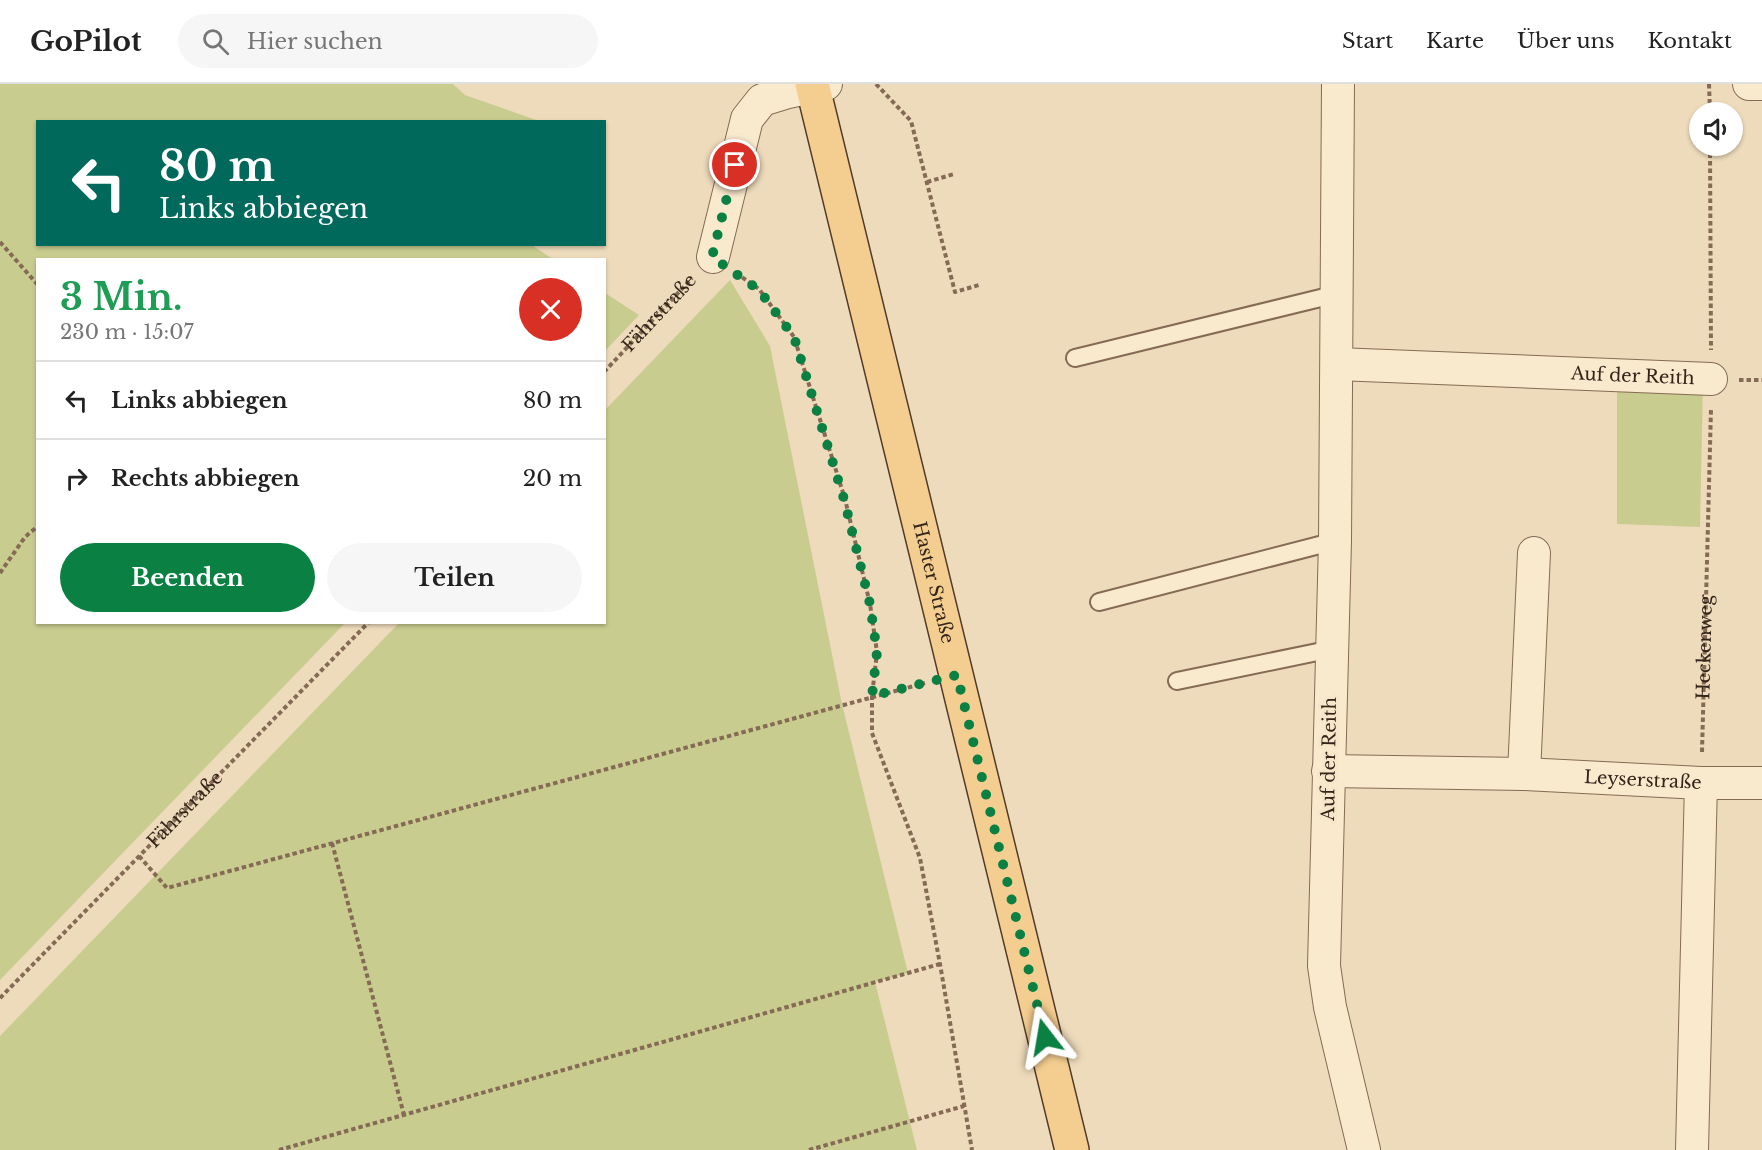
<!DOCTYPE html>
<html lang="de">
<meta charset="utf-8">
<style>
:root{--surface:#fff;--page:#f6f6f6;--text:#222;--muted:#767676;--line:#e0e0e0;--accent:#0b8043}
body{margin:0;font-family:"Libre Baskerville",serif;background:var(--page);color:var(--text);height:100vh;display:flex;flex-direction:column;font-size:22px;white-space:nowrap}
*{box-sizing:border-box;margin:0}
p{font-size:20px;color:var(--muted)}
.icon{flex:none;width:33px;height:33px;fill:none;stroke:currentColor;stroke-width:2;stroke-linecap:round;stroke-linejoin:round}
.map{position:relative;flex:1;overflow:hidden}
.details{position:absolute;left:36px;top:174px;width:570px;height:366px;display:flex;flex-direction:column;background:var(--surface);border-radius:0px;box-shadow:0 2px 4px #0004}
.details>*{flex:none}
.guide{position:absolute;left:36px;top:36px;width:570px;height:126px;border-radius:0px;box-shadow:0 2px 4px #0004;background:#00695c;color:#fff;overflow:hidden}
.tools{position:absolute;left:1689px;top:18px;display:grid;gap:12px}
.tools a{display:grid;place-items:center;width:54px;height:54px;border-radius:50%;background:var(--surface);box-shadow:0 2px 4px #0004;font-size:30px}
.pin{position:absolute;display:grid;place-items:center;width:51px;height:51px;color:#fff;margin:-26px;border:3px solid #fff;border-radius:50%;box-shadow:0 2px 6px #0007}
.me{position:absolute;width:66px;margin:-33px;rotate:346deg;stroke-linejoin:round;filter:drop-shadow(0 0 4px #0008)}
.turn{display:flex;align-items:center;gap:21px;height:126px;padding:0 24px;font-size:27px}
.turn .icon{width:78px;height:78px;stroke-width:2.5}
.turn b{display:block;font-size:42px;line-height:51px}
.round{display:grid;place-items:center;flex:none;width:63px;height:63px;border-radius:32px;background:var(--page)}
.head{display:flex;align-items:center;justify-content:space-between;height:102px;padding:0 24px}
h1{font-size:36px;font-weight:700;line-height:45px;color:#1e9e55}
.primary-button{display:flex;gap:12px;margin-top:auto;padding:12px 24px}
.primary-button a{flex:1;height:69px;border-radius:36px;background:var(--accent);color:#fff;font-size:24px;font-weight:700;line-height:69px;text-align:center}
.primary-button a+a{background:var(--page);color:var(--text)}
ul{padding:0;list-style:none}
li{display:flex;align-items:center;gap:18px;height:78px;padding:0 24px;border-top:2px solid var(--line)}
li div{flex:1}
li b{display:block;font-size:22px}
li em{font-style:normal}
header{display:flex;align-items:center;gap:36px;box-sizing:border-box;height:84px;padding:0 30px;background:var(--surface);border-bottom:2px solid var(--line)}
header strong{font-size:28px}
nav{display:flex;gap:33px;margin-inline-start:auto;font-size:21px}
.search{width:420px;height:54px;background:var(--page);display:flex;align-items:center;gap:15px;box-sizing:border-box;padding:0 21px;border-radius:33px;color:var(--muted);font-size:22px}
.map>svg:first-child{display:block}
.green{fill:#c9cc8f}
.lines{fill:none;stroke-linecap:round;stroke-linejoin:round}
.lane-casing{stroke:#856b55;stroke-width:20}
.street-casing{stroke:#856b55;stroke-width:34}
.primary-casing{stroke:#523a2a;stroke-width:36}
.path{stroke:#856b55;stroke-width:4;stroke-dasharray:4.5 3;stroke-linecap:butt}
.lane{stroke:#f9e9cd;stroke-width:16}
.street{stroke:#f9e9cd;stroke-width:32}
.primary{stroke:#f4ce90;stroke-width:33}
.route{stroke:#0b8043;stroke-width:10;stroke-dasharray:0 18}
.labels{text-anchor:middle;stroke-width:6;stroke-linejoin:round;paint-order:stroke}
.street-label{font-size:18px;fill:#34251a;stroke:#f6e6ca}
</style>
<header>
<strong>GoPilot</strong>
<div class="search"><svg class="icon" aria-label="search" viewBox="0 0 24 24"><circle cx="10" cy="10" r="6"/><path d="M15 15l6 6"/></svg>Hier suchen</div>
<nav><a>Start</a><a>Karte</a><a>Über uns</a><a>Kontakt</a></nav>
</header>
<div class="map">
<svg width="1762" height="1066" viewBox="0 0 1762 1066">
<rect width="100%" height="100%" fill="#eedbbb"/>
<g class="green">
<polygon points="0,0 453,0 465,11 539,37 38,38 38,160 530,160 553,175 38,176 38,538 345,539 0,896"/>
<polygon points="730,196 770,262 842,620 908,889 875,898 917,1066 0,1066 0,952 399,539 604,538 605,326"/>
<polygon points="605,209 639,231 605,267 604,267"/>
<polygon points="1617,296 1703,300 1700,443 1617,440"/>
</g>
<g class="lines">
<defs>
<g id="lane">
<polyline points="1075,274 1337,210"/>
<polyline points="1099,518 1335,457"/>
<polyline points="1177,597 1332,565"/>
</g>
<g id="street">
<polyline points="1338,0 1335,457 1324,882 1330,923 1364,1066"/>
<polyline points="1749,0 1762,0"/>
<polyline points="713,173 747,35 762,16 788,8 826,0"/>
<path id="s4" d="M 1337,280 L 1711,295"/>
<path id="s5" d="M 1328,687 L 1524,690 L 1701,699 L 1762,699"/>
<polyline points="1524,690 1534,469"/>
<polyline points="1692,1066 1701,699"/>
</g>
<g id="primary">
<path id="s6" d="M 812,0 L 1072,1066"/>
</g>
</defs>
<use href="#lane" class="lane-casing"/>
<use href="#street" class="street-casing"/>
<use href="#primary" class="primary-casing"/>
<g class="path">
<polyline points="876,0 911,37 955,208 979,201"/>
<polyline points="1709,0 1710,28"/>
<polyline points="1710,62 1711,266"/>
<polyline points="927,98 954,90"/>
<polyline points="0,158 38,201"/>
<polyline points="736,189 759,205 794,253 845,415 870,520 877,568 872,612 872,649 920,774 940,880 972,1066"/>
<path id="s1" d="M 604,288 L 692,194"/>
<polyline points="1739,296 1762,296"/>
<polyline points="0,489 25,453 38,442"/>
<path id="s2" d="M 1702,668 L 1711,325"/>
<polyline points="332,759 404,1031"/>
<polyline points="139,772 167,804 925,599"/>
<path id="s3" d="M 0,914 L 369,538"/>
<polyline points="279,1066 940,880"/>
<polyline points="809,1066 964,1022"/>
</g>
<use href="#lane" class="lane"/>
<use href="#street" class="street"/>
<use href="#primary" class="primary"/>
</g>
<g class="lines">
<polyline class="route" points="735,81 712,173 759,206 794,253 844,415 870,520 877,568 872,612 957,591 1045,953"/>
</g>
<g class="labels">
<g class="street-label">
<text dy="6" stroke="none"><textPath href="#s1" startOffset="81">Fährstraße</textPath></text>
<text dy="6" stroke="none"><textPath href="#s4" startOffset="296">Auf der Reith</textPath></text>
<text dy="6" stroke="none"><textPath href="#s6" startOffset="513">Haster Straße</textPath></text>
<text dy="6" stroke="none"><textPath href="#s2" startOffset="105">Heckenweg</textPath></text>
<text transform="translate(1329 675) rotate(-89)" y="6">Auf der Reith</text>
<text dy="6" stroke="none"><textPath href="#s5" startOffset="315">Leyserstraße</textPath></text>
<text dy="6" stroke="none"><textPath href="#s3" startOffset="264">Fährstraße</textPath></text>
</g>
</g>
</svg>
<div class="tools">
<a><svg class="icon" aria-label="sound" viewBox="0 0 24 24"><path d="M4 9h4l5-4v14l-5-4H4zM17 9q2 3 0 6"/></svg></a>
</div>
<div class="pin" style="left:735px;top:81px;background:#d93025"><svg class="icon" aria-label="arrive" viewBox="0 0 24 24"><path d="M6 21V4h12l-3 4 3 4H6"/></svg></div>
<svg class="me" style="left:1045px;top:953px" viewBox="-20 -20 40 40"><path d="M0-17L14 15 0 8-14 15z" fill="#0b8043" stroke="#fff" stroke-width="4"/></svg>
<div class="guide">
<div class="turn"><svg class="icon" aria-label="left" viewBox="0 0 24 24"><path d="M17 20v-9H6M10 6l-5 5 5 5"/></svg><div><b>80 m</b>Links abbiegen</div></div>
</div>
<section class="details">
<div class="head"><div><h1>3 Min.</h1><p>230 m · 15:07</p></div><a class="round" style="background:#d93025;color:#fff"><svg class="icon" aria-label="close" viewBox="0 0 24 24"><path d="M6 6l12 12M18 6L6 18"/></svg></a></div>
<ul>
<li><svg class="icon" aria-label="left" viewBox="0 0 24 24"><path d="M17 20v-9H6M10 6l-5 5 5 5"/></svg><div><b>Links abbiegen</b></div><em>80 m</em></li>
<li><svg class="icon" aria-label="right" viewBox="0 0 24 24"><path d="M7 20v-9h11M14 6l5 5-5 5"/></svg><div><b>Rechts abbiegen</b></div><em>20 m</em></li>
</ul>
<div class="primary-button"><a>Beenden</a><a>Teilen</a></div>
</section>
</div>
